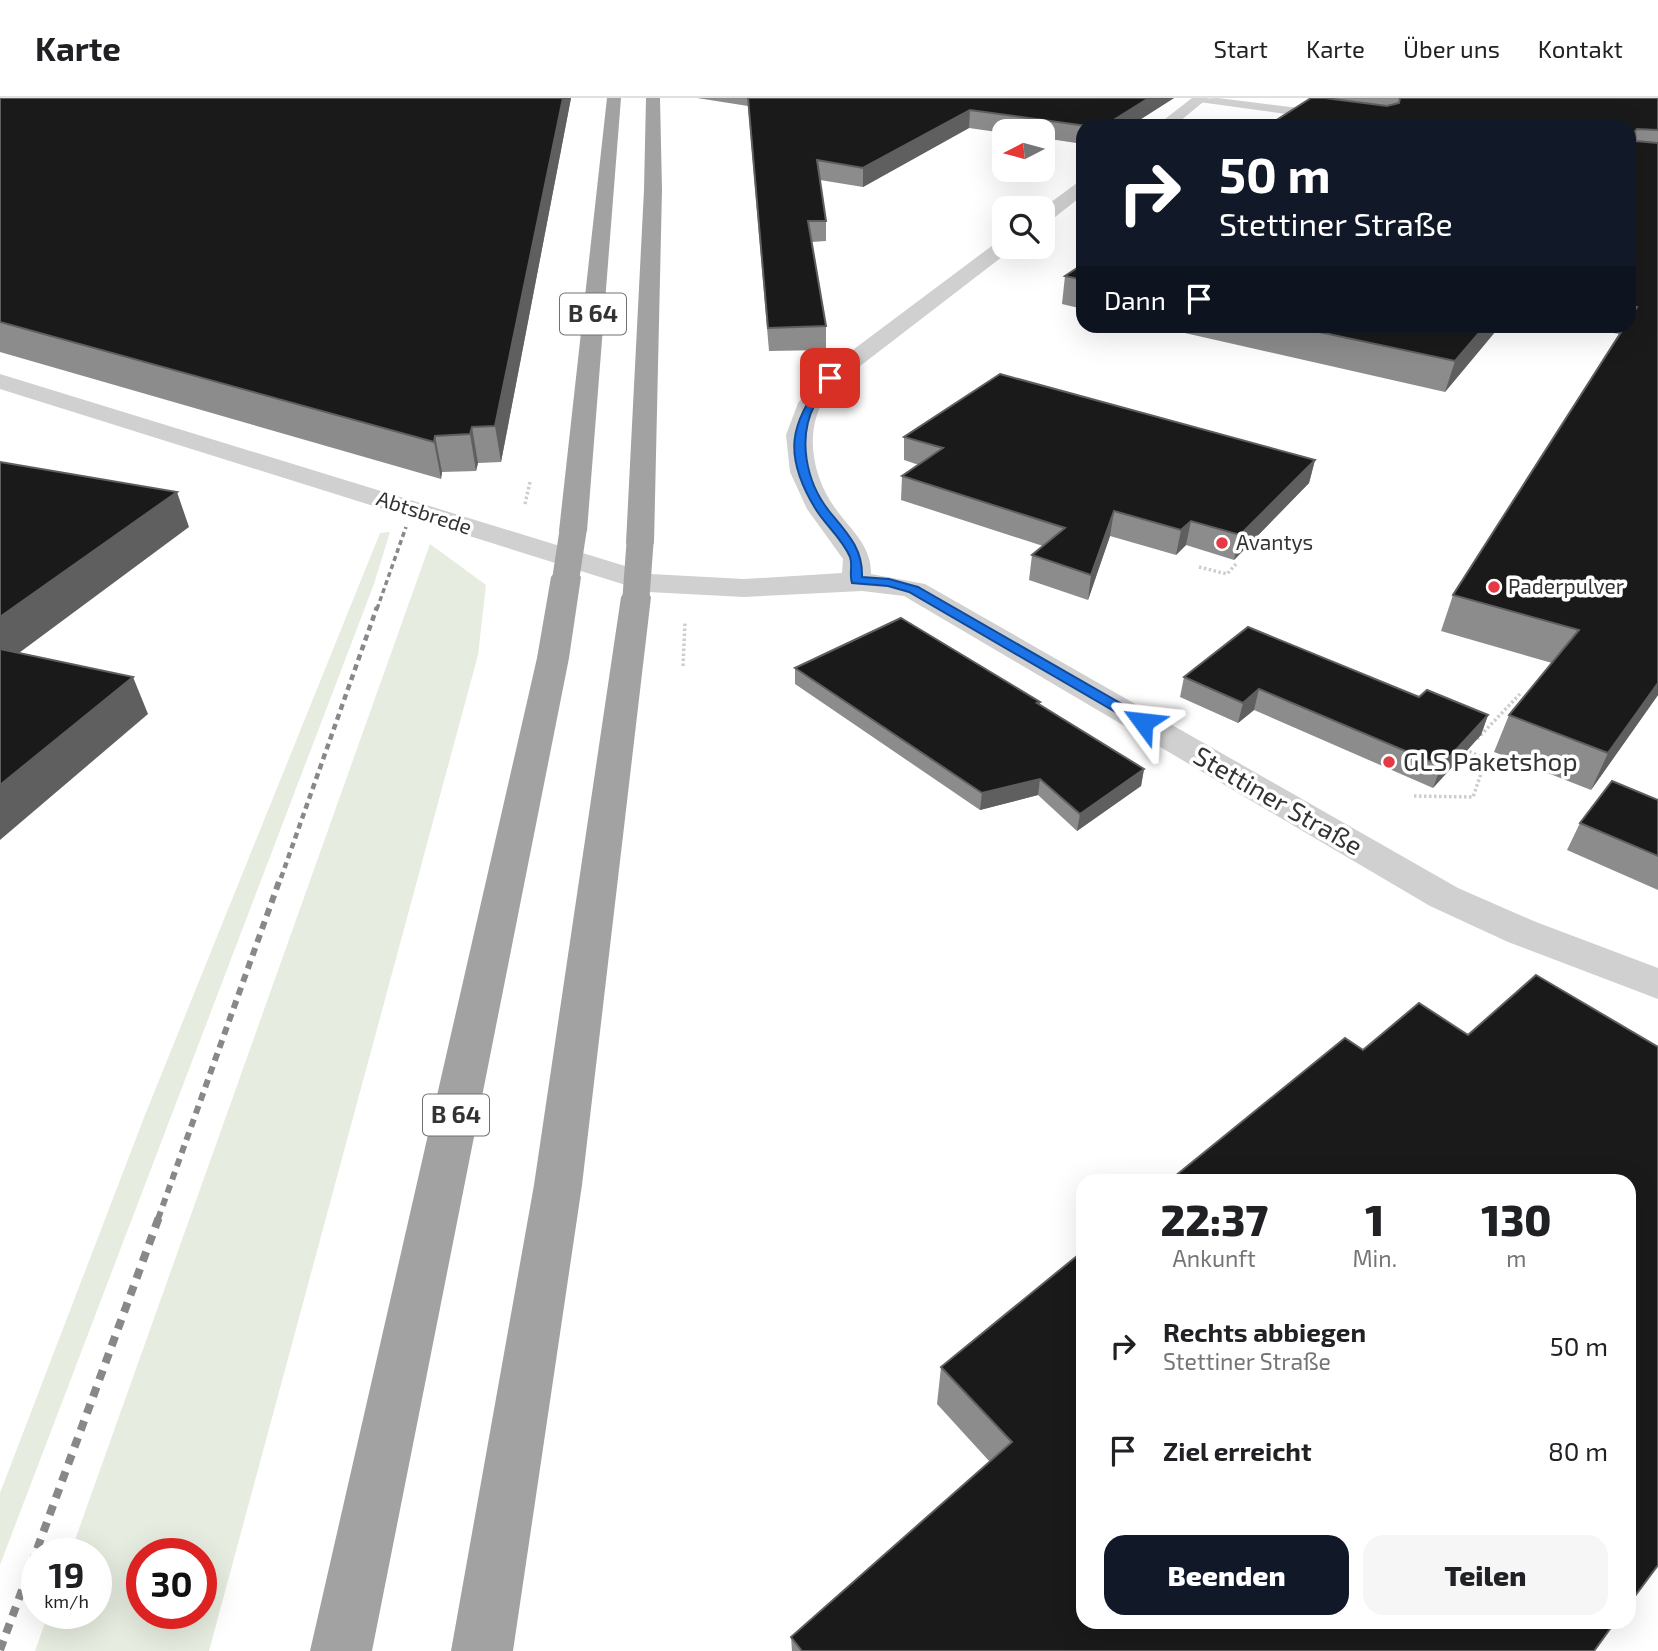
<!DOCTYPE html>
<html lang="de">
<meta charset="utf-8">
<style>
:root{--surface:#fff;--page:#f6f6f6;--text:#202124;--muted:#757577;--line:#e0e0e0;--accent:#111827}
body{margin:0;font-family:"Exo 2",sans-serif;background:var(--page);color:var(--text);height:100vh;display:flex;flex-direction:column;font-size:26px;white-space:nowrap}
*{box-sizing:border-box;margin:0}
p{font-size:23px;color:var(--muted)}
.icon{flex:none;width:38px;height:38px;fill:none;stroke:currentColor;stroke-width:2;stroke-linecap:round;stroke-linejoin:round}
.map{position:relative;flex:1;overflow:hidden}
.details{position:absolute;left:1076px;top:1076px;width:560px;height:455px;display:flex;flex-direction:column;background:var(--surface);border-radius:21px;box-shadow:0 7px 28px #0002}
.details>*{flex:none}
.banner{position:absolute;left:1076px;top:21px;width:560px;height:214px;border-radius:21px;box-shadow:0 7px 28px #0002;background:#111827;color:#fff;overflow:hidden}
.needle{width:46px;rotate:264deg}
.controls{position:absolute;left:992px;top:21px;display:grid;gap:14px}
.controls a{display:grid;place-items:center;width:63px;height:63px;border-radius:14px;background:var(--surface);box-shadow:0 7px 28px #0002;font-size:35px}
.speed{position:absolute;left:21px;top:1440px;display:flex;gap:14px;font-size:35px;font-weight:700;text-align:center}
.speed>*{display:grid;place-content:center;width:91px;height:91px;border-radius:50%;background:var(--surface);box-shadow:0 7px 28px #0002;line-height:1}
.speed small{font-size:18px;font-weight:400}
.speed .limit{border:10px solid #d22;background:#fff;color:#111}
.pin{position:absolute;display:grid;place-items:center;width:60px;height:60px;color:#fff;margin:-30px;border-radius:14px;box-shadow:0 4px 10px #0006}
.me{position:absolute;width:77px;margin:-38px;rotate:300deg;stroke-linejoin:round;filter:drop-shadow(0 0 5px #0008)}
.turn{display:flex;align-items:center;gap:24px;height:147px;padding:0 28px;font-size:32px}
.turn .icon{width:91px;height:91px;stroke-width:2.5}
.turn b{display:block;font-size:49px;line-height:60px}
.then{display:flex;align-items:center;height:66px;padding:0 28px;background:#0003;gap:14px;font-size:26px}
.eta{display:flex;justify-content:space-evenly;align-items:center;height:119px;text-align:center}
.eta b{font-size:42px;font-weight:800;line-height:49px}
.primary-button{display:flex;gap:14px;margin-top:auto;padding:14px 28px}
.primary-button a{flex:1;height:80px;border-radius:21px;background:var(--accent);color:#fff;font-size:28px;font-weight:800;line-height:80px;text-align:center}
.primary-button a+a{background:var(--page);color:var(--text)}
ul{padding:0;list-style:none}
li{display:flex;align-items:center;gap:21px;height:105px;padding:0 28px}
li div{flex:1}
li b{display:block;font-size:26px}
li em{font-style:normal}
header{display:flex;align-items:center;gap:42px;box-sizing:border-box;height:98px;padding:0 35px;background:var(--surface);border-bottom:2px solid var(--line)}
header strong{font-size:33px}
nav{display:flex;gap:38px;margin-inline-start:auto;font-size:24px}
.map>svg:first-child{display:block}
.green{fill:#e6ecdf;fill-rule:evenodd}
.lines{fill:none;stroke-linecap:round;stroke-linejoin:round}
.path{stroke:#cdcdcd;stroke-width:3.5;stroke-dasharray:2.5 2.5;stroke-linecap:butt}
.service{fill:#d0d0d0;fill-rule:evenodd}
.minor{fill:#d0d0d0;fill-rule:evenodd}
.trunk{fill:#a2a2a2;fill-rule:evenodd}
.rail-far3{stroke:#888;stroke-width:3.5;stroke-dasharray:5 3.5;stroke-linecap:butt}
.rail-far2{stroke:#888;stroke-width:4.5;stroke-dasharray:6 4.5;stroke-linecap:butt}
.rail-far1{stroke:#888;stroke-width:6;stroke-dasharray:8 6;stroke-linecap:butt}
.rail{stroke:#888;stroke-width:8;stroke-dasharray:10 8;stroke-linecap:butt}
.trunk-bridge{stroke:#a2a2a2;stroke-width:27}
.wall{fill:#8c8c8c}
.shaded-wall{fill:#5f5f5f}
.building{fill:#1a1a1a;stroke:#5f5f5f;stroke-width:2}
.route{fill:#1a73e8;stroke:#114b97;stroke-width:2}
.poi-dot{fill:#e63946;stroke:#fff;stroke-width:2.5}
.labels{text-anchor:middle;stroke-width:7;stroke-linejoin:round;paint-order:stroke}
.far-street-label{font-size:21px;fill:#333;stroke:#fff}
.far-poi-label{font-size:21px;fill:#333;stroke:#fff;text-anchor:start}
.shield{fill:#fff;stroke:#707070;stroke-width:2}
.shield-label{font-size:24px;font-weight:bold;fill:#333}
.poi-label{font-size:26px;fill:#333;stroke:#fff;text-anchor:start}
.street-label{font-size:26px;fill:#333;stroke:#fff}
</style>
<header>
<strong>Karte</strong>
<nav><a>Start</a><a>Karte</a><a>Über uns</a><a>Kontakt</a></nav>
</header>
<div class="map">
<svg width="1658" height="1553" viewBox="0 0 1658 1553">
<rect width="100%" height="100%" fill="#fff"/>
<g class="green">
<polygon points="390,434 374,486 0,1467 0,1395 145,1017 380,435"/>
<path d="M 430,446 L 486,487 L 478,557 L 209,1553 L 35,1553 L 48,1516 L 96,1516 L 96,1456 L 70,1456 ZM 142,1456 L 201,1456 L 201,1516 L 142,1516 Z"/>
</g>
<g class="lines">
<g class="path">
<polyline points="525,406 530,384"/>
<polyline points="1199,469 1227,476 1236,466"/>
<polyline points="683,568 685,525"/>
<polyline points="1477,641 1520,596"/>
<polyline points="1414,698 1473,699 1486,661 1466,652 1468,649"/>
</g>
<polygon class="service" points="1218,0 1331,14 1337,18 1331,22 1199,4 1193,1"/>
<g class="minor">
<polygon points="1192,0 1208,0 1174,28 1156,28"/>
<polygon points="1083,84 1083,97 1050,123 1043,125 1043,110 1077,85"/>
<path d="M 1004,142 L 1004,149 L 1013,149 L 1011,152 L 838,285 C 833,292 825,299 821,307 C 805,340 814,381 835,410 C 850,431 872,448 871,476 L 925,486 L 1458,790 L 1536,824 L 1658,870 L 1658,901 L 1508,844 L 1430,808 L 904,498 L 862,493 L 744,499 L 648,494 L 0,291 L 0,276 L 651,476 L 744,481 L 842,475 L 843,461 L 807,411 L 790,374 L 786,337 L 798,305 L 822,275 L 997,144 Z"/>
</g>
<g class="trunk">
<polygon points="607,0 621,0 587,433 583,439 573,441 563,439 559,433"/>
<polygon points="646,0 660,0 662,92 654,445 650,451 640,454 630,451 626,445 644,92"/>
<polygon points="566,470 576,473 581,479 569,560 372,1553 310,1553 537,560 551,479 556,473"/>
<polygon points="636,490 647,493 651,499 582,1087 513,1553 451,1553 534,1087 621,499 625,493"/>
</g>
<polyline class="rail-far3" points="377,511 406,429"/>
<polyline class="rail-far2" points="281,780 377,509"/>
<polyline class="rail-far1" points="158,1121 281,778"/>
<polyline class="rail" points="0,1552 159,1119"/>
<g class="trunk-bridge">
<polyline points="566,479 573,433"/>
<polyline points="636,499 640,445"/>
</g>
</g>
<g class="wall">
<polygon points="0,0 571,0 501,364 478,365 476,373 442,374 441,381 0,254"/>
<polygon points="697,0 1174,0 1130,28 1083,28 1083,46 1043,40 1043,33 1004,33 1004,35 969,30 863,89 820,82 826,123 826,143 811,144 826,228 826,252 769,253 748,8"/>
<polygon points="1311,0 1658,0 1658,597 1591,692 1494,654 1509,617 1552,565 1441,533 1453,497 1619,236 1574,228 1629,228 1629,28 1267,28"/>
<polygon points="1083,166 1083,211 1062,206 1065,178"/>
<polygon points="1154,228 1500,228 1445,294"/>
<polygon points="904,339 1315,362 1309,385 1234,462 1186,447 1176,457 1110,438 1088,502 1029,482 1032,457 1043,448 901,402 902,378 919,367 904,362"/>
<polygon points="795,570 1040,604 1040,607 1144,671 1141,688 1077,733 1038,697 980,712 795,586"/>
<polygon points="1184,579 1419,599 1488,617 1481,637 1433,690 1254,612 1238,625 1180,599"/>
<polygon points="1658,702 1658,792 1567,752 1580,725"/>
<polygon points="941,1269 1594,1553 792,1553 791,1539 990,1364 937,1306"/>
</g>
<g class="shaded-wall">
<polygon points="563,0 571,0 501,364 495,328"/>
<polygon points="1149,0 1174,0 1130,28 1104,28"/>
<polygon points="970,12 969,30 863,89 863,70"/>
<polygon points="1485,228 1500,228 1445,294 1455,263"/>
<polygon points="472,329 478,365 476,373 470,336"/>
<polygon points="435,338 442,374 441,381 434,344"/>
<polygon points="1315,362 1309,385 1234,462 1240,437"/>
<polygon points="177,394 189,429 0,569 0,519"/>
<polygon points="1114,413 1110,438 1088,502 1091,477"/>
<polygon points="1191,423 1186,447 1176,457 1181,432"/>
<polygon points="133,579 148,616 0,742 0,687"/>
<polygon points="1658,585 1658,597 1591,692 1608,655"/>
<polygon points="1259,591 1254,612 1238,625 1243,605"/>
<polygon points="1488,617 1481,637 1433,690 1441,668"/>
<polygon points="1144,671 1141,688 1077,733 1080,716"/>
<polygon points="1040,681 1038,697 980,712 982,695"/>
</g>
<g class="building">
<polygon points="0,0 563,0 495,328 472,329 470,336 435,338 434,344 0,224"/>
<polygon points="748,0 1149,0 1104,28 1087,28 970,12 863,70 817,62 826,123 808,123 826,228 768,230"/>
<polygon points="1311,0 1325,0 1387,8 1399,5 1400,0 1658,0 1658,32 1637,31 1635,33 1636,43 1658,45 1658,585 1608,655 1509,617 1579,532 1453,497 1625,228 1629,228 1629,220 1637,209 1629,207 1629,28 1267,28"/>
<polygon points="1083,166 1083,182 1065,178"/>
<polygon points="1291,228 1485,228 1455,263"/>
<polygon points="1000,276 1315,362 1240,437 1191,423 1181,432 1114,413 1091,477 1032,457 1065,430 902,378 943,350 904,339"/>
<polygon points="0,364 177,394 0,519"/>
<polygon points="901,520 1040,604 1037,605 1144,671 1080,716 1040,681 982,695 795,570"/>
<polygon points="1248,529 1419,599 1427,592 1488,617 1441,668 1259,591 1243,605 1184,579"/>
<polygon points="0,551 133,579 0,687"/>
<polygon points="1612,683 1658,702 1658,758 1580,725"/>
<polygon points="1536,877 1658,949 1658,1467 1629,1506 1629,1083 1169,1083 1345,940 1363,952 1419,905 1468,937"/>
<polygon points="1083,1153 1083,1524 1615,1524 1594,1553 802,1553 791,1539 1012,1344 941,1269"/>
</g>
<path class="route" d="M 826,278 L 835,280 C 828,288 819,297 815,306 C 797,340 806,384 829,413 C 847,435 863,450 862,479 L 889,481 L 918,489 L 1148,621 L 1148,627 L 1138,627 L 909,494 L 888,488 L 852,485 C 849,477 853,467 850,459 C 842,440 825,427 815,410 C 783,357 789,325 826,278 Z"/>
<g class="poi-dot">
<circle cx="1222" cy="445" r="7"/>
<circle cx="1494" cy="489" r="7"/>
<circle cx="1389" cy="664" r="7"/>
</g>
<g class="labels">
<g class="far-street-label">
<text transform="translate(424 415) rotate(18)" y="7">Abtsbrede</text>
</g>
<g class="far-poi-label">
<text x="1236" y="452">Avantys</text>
<text x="1508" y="496">Paderpulver</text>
</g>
<g class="shield">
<rect x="560" y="195.5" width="66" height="41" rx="5"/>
<rect x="423" y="996.5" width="66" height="41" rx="5"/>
</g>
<g class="shield-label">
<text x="593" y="224">B 64</text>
<text x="456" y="1025">B 64</text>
</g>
<g class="poi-label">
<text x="1403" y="673">GLS Paketshop</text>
</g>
<g class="street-label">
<text transform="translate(1278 703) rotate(30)" y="9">Stettiner Straße</text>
</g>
</g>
</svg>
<div class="controls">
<a><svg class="needle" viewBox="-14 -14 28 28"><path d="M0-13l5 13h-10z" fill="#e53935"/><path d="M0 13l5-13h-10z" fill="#757577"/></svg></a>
<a><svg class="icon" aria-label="search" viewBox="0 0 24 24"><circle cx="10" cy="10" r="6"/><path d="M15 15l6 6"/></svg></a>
</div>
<div class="speed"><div>19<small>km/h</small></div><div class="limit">30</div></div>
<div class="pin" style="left:830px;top:280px;background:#d93025"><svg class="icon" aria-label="arrive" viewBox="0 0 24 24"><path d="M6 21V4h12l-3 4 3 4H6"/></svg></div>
<svg class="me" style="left:1143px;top:624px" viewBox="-20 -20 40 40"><path d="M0-17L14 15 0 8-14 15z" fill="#1a73e8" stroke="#fff" stroke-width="4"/></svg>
<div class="banner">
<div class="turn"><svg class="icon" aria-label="right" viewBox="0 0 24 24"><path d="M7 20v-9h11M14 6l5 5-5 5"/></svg><div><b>50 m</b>Stettiner Straße</div></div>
<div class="then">Dann<svg class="icon" aria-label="arrive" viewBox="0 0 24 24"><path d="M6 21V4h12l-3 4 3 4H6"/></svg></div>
</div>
<section class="details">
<div class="eta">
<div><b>22:37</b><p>Ankunft</p></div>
<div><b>1</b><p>Min.</p></div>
<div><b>130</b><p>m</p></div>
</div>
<ul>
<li><svg class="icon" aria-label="right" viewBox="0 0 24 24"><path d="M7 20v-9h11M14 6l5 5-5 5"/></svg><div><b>Rechts abbiegen</b><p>Stettiner Straße</p></div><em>50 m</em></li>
<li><svg class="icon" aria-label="arrive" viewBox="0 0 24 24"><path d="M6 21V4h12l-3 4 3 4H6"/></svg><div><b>Ziel erreicht</b></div><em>80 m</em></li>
</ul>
<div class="primary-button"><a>Beenden</a><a>Teilen</a></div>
</section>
</div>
